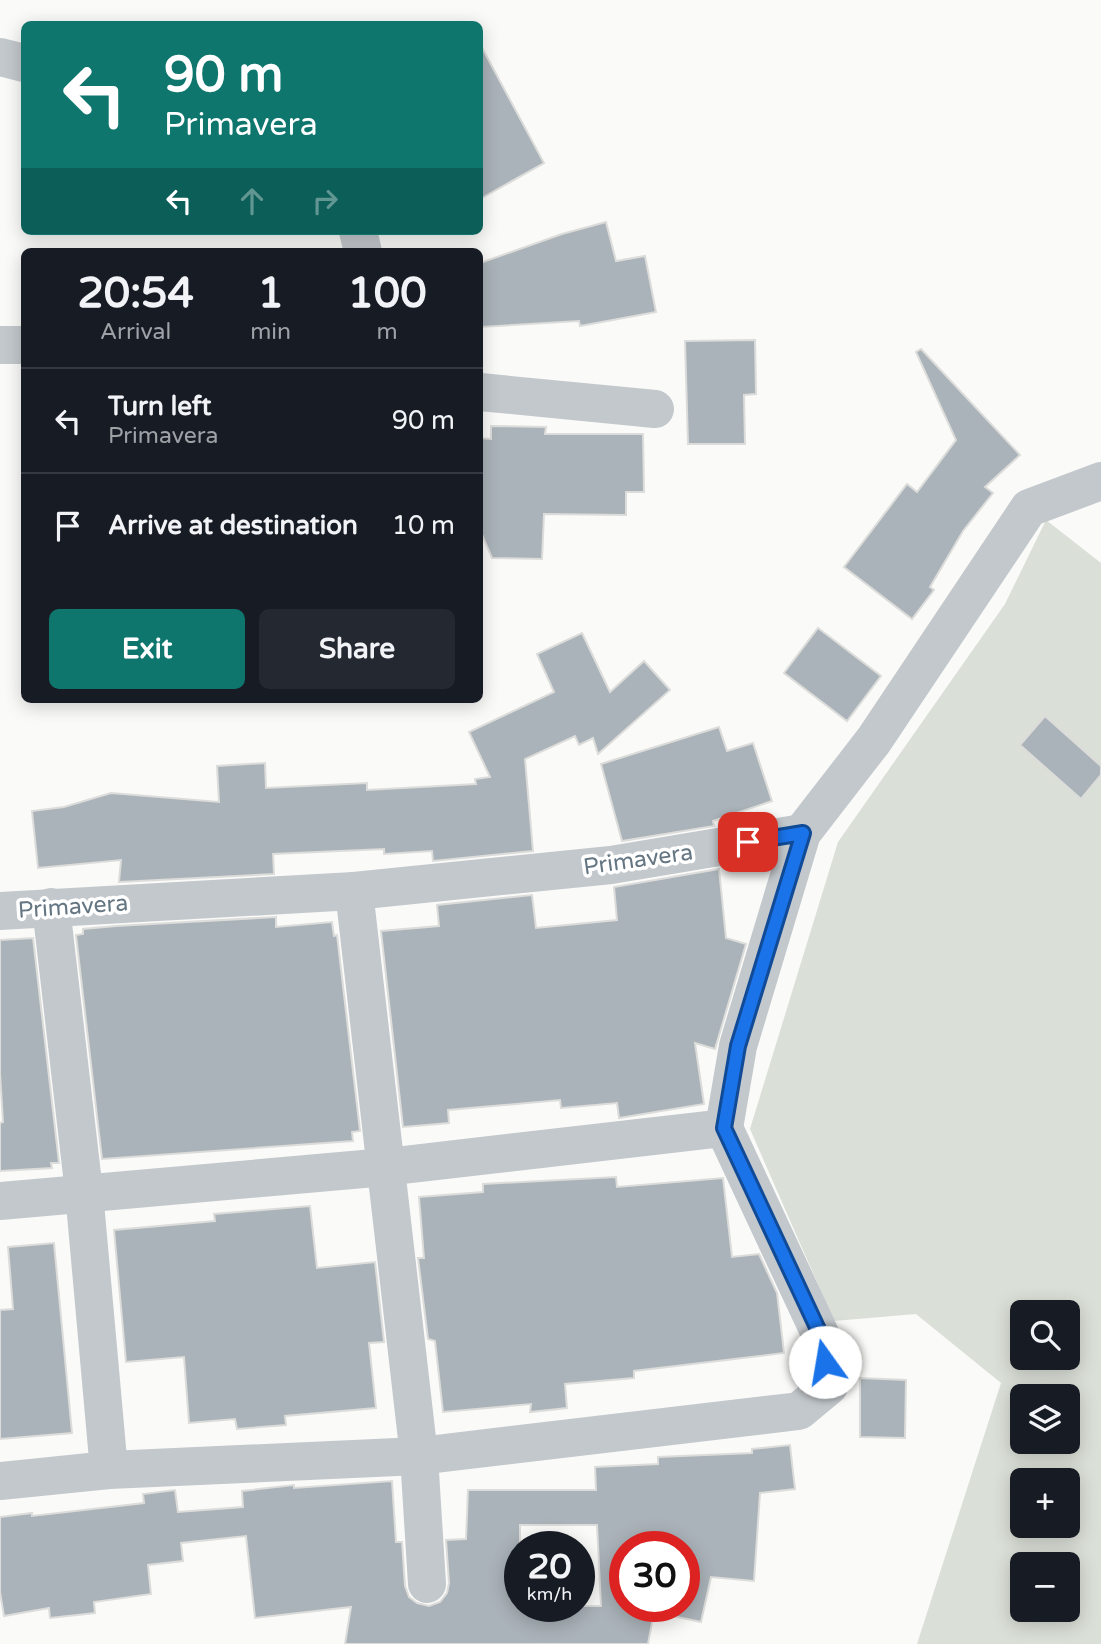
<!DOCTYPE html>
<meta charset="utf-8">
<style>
:root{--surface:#171b24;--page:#242831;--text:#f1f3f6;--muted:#9ea1a6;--line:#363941;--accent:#0f766e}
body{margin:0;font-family:"Varela Round",sans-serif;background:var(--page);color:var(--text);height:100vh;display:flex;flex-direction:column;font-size:26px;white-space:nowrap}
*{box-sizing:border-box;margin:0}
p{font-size:23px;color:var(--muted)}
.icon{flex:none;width:38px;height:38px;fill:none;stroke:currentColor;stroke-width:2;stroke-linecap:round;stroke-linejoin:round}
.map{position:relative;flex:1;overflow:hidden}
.side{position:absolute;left:21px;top:248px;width:462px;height:455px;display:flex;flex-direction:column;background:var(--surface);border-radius:10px;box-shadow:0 4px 18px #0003}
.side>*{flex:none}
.banner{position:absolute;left:21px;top:21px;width:462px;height:214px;border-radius:10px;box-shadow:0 4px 18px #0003;background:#0f766e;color:#fff;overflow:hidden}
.tools{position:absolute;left:1010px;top:1300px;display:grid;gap:14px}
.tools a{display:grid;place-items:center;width:70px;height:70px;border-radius:10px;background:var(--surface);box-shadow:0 4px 18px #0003;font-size:35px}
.speed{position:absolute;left:504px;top:1531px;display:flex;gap:14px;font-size:35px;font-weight:700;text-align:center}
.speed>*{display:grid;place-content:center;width:91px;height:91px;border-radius:50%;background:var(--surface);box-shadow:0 4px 18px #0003;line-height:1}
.speed small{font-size:18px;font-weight:400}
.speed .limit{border:10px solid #d22;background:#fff;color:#111}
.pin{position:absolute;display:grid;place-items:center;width:60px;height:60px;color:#fff;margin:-30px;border-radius:14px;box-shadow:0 4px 10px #0006}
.me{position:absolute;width:77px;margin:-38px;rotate:347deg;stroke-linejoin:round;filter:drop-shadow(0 0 5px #0008)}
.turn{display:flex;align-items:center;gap:24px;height:147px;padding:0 28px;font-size:32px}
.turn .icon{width:91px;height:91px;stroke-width:2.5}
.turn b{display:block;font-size:49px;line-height:60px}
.lanes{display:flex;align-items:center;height:66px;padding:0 28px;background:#0003;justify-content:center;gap:35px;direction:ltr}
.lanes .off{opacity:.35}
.eta{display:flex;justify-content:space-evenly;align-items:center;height:119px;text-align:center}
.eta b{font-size:42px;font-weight:700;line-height:49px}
.action{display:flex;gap:14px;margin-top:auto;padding:14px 28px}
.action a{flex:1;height:80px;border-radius:10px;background:var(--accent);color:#fff;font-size:28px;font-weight:700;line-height:80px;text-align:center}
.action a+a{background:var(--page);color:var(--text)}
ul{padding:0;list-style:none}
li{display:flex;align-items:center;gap:21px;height:105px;padding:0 28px;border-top:2px solid var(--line)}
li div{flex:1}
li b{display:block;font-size:26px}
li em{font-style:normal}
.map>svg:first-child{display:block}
.green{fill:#dadfd7;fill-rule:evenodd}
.building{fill:#aab3b9;stroke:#dcdcda;stroke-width:2;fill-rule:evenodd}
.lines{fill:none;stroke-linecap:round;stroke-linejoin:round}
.street{stroke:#c3c8cc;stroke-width:38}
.route-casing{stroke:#114b97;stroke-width:18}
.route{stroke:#1a73e8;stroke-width:12}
.labels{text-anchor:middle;stroke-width:7;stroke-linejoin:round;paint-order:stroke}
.street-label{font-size:23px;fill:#657683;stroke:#fff}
</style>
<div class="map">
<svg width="1101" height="1644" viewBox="0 0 1101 1644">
<rect width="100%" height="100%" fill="#fafaf8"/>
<path class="green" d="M 1046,520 L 1101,563 L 1101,1644 L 917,1644 L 1001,1383 L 916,1314 L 834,1321 L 750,1129 L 838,842 L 1005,604 ZM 1022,1312 L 1068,1312 L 1068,1358 L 1022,1358 ZM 1022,1396 L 1068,1396 L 1068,1442 L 1022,1442 ZM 1022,1480 L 1068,1480 L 1068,1526 L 1022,1526 ZM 1022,1564 L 1068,1564 L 1068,1610 L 1022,1610 Z"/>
<g class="building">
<polygon points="480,44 544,163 480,199"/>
<polygon points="606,222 616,261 645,256 656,312 580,326 579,321 480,327 480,263 562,234"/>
<polygon points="755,340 756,394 744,395 745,444 688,444 685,341"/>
<polygon points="921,349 1020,455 985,487 993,493 963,531 930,587 934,590 912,619 844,567 907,484 917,492 956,440 916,352"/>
<polygon points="491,426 546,427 545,434 643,434 644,492 626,492 626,515 544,514 542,559 492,558 480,530 480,438 491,439"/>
<polygon points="818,628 881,676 847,721 784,673"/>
<polygon points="582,633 610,692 644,661 670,690 598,754 593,738 579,745 575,736 525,759 533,851 433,861 432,851 384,854 384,849 273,854 274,874 119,882 121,860 38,868 32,811 64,807 111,793 219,802 217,766 265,763 266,788 367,783 367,790 476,784 475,779 490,777 469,732 554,692 537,654"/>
<polygon points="1045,716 1101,766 1101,775 1081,799 1020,745"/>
<polygon points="719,727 727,751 753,743 772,801 713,821 714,826 622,841 601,764"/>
<polygon points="719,869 726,938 746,944 715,1049 695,1043 704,1104 619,1118 617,1103 561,1108 560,1100 448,1110 449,1123 403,1127 381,931 439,926 437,905 532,895 536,928 617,920 614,887"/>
<polygon points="276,917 276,927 332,922 334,936 337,935 360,1131 352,1132 353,1141 102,1159 76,935 83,934 83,929 116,926"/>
<polygon points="33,938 59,1163 51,1163 52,1168 0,1171 0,1123 3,1122 0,1073 0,940"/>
<polygon points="616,1177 617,1187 723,1178 732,1257 759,1254 777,1293 784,1353 634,1371 634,1378 565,1384 567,1408 530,1412 531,1404 443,1412 435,1341 428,1339 418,1258 424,1258 419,1197 483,1192 483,1184"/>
<polygon points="310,1206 317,1268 375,1262 384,1342 369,1343 376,1408 285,1416 286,1425 237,1429 235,1419 189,1423 184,1357 126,1362 114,1230 215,1221 214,1214"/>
<polygon points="54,1243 72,1433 0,1439 0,1310 13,1309 8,1247"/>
<polygon points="860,1378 906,1380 905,1438 860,1437"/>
<path d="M 790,1445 L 795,1489 L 760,1493 L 754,1581 L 711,1577 L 701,1622 L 654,1612 L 648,1644 L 345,1644 L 351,1607 L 255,1618 L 246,1536 L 181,1543 L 183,1561 L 148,1565 L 151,1594 L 94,1602 L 95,1613 L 50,1618 L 49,1608 L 4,1616 L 0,1592 L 0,1517 L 32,1513 L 32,1516 L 144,1503 L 143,1494 L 175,1490 L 178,1512 L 243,1507 L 242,1491 L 294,1485 L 294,1488 L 392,1481 L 396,1542 L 402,1542 L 405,1586 L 409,1597 L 417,1603 L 429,1606 L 440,1602 L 447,1593 L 449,1583 L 446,1540 L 466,1539 L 468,1490 L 596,1490 L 595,1467 L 658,1464 L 658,1457 L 752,1453 L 752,1449 ZM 520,1525 L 597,1525 L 601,1606 L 520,1606 ZM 625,1547 L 684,1547 L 684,1606 L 625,1606 Z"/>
</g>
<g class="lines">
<g class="street">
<polyline points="0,57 24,63"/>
<polyline points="358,231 363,252"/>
<polyline points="0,345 24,345"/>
<polyline points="480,392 655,409"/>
<polyline points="354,891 419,1456 427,1584"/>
<polyline points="51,907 84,1192 109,1470"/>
<polyline points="0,911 354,891 611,865 802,833"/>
<polyline points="0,1201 386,1167 724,1128"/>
<polyline points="0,1481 109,1470 419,1456 799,1411 829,1386 822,1338 724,1128 738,1046 802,833 874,740 1029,508 1101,481"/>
</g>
</g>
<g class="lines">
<defs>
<polyline id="route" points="748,842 803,833 738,1046 724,1128 822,1338 825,1362"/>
</defs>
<use href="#route" class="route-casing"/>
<use href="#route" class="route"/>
</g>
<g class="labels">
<g class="street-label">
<text transform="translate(638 859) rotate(-8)" y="8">Primavera</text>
<text transform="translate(73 906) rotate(-4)" y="8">Primavera</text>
</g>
</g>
</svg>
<div class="tools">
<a><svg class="icon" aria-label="search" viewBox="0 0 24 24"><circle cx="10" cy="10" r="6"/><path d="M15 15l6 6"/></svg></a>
<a><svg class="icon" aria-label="layers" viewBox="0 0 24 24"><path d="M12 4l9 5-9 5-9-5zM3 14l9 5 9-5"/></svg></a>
<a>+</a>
<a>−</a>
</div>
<div class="speed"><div>20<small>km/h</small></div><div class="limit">30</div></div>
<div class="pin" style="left:748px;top:842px;background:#d93025"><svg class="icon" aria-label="arrive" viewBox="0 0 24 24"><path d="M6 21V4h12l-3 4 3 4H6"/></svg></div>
<svg class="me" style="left:825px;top:1362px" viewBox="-20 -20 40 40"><circle r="19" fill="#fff"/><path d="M0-13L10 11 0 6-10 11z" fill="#1a73e8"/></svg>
<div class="banner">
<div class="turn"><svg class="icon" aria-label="left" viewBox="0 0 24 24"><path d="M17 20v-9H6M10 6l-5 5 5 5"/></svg><div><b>90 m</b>Primavera</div></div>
<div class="lanes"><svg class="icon" aria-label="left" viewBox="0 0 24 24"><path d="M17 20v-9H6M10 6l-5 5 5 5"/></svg><svg class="icon off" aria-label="ahead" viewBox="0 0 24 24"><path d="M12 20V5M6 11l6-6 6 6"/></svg><svg class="icon off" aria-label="right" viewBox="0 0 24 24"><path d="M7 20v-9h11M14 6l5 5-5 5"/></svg></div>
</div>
<section class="side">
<div class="eta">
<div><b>20:54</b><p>Arrival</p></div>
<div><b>1</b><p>min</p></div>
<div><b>100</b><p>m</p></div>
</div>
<ul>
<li><svg class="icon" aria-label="left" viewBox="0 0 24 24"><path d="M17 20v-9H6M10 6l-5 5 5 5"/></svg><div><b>Turn left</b><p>Primavera</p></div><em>90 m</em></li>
<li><svg class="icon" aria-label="arrive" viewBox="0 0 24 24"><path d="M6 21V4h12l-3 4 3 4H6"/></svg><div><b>Arrive at destination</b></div><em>10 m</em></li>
</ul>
<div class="action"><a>Exit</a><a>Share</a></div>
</section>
</div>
